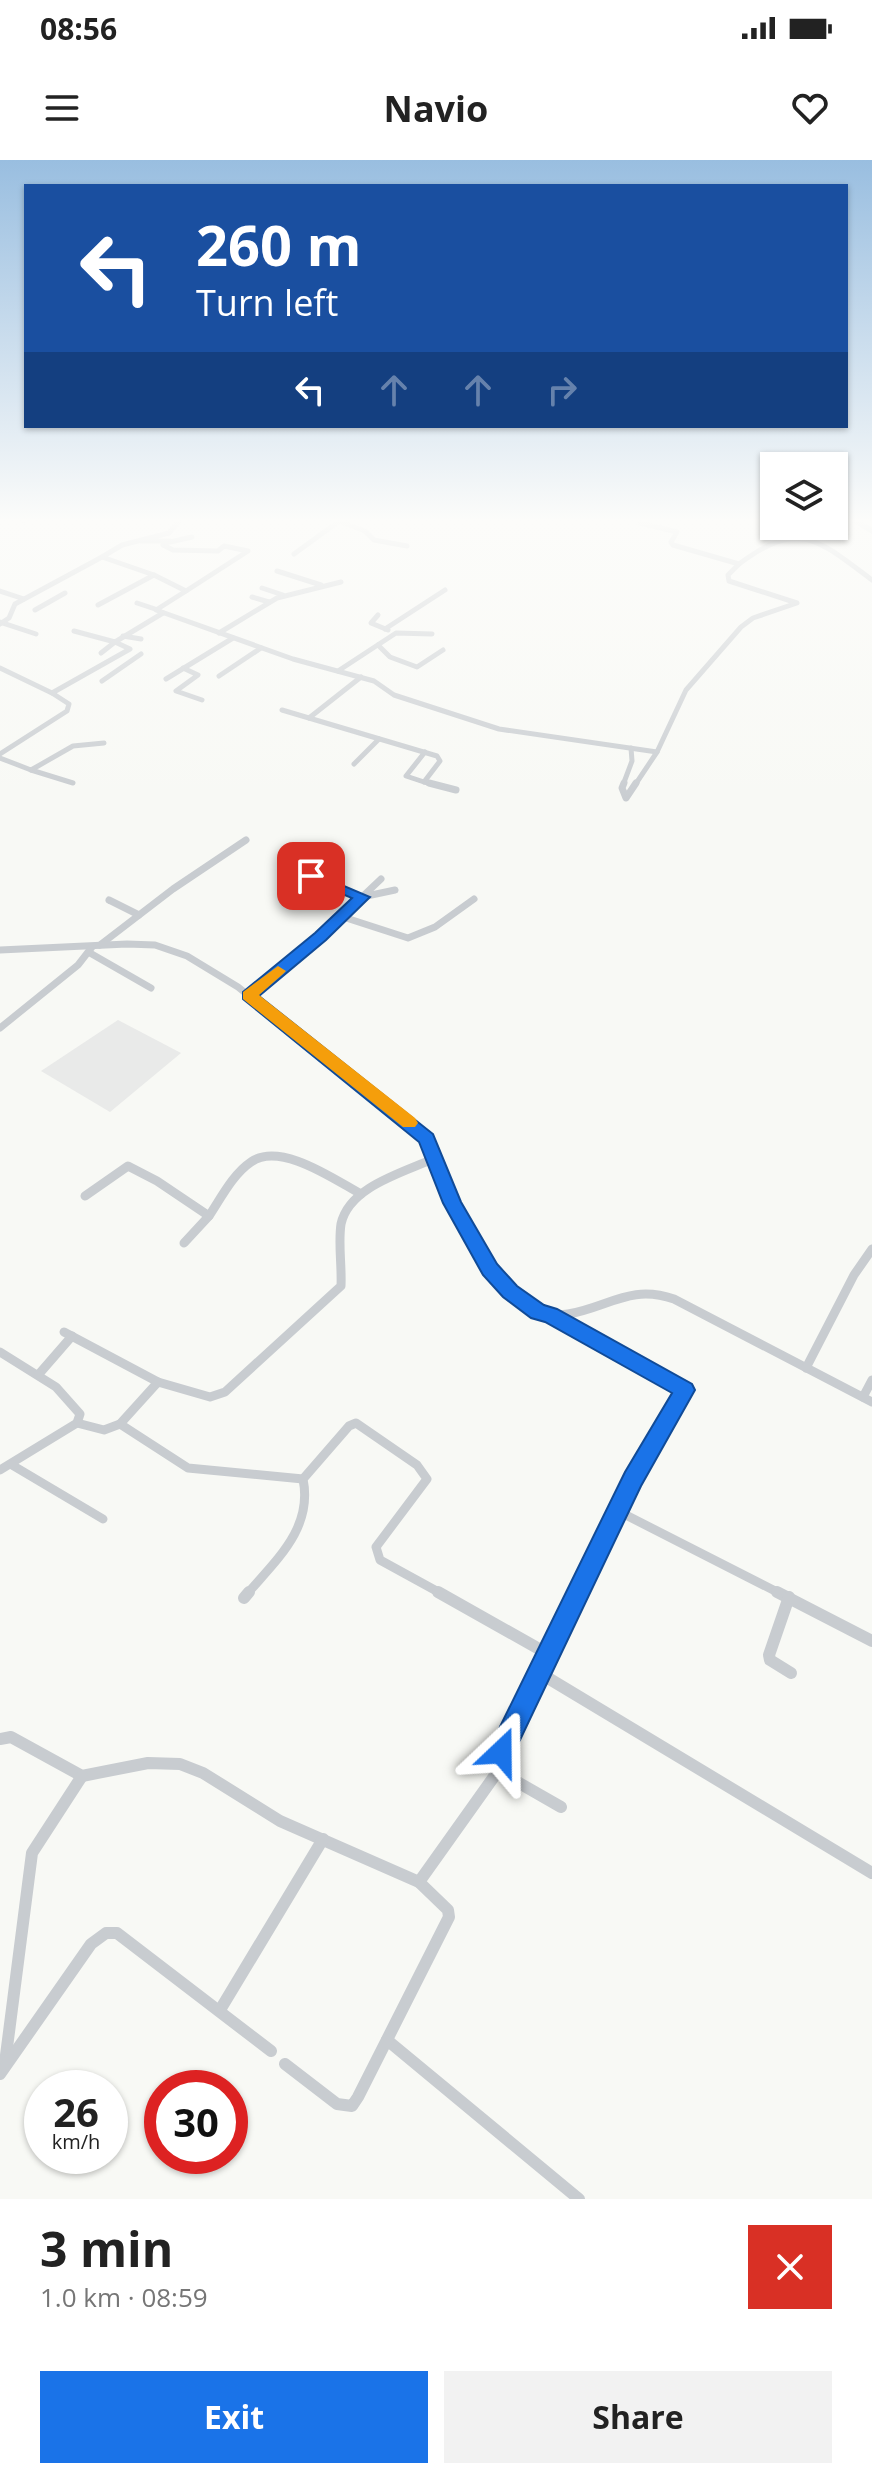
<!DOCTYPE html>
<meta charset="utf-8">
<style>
:root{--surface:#fff;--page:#f2f2f2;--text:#222;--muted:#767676;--accent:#1a73e8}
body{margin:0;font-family:"Open Sans",sans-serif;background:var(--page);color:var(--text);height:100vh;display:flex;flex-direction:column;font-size:30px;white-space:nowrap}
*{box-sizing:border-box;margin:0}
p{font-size:26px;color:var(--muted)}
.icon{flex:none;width:44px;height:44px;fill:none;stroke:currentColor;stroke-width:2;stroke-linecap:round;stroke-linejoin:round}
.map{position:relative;height:2039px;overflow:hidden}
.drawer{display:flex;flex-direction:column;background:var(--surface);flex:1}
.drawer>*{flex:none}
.top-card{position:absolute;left:24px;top:24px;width:824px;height:244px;border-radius:0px;box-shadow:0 2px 6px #0004;background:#1a4fa0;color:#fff;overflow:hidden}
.controls{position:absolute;left:760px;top:292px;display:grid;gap:16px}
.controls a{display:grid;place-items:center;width:88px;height:88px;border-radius:0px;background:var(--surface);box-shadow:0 2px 6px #0004;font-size:40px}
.speed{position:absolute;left:24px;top:1910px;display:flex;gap:16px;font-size:40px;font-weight:700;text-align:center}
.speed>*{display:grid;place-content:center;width:104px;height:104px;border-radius:50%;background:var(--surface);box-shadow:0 2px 6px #0004;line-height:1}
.speed small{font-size:20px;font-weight:400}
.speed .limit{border:12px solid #d22;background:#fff;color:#111}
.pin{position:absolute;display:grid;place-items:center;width:68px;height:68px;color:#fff;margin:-34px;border-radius:16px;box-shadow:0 4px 12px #0006}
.me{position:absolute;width:88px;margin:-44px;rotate:23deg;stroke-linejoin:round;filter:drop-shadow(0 0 6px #0008)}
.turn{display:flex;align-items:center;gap:28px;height:168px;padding:0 40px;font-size:36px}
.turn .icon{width:104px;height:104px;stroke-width:2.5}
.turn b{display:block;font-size:56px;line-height:68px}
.lanes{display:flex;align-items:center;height:76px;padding:0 40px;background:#0003;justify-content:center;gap:40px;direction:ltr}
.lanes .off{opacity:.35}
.round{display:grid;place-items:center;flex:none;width:84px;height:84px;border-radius:0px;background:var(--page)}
.summary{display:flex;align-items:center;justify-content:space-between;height:136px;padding:0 40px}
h1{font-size:48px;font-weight:700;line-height:60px}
.primary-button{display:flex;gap:16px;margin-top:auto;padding:16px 40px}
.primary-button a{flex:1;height:92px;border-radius:0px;background:var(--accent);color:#fff;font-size:32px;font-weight:700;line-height:92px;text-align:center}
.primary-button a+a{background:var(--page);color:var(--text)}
.status{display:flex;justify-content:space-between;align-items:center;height:56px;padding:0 40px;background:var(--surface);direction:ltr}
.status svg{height:22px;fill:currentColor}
header{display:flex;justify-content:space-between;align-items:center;height:104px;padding:0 40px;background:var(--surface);font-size:36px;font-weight:700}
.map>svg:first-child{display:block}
.built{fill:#e9eae9}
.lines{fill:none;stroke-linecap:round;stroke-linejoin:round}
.river{fill:#c4cdd4;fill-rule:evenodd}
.minor-far3{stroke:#c8ccd0;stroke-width:5}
.minor-far2{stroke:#c8ccd0;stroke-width:7}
.minor-far1{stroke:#c8ccd0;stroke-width:9}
.minor{stroke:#c8ccd0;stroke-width:12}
.route{fill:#1a73e8;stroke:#114b97;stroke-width:2}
.slow{fill:#f59e0b}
</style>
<div class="status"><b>08:56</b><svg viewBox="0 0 49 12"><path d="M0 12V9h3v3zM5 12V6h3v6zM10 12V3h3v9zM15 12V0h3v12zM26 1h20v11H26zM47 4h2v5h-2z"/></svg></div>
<header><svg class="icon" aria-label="menu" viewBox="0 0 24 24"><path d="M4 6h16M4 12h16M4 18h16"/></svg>Navio<svg class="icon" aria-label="heart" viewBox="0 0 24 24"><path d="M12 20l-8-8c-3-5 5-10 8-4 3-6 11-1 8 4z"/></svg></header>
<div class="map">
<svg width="872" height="2039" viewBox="0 0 872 2039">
<rect width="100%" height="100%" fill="#f8f9f5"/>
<polygon class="built" points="118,860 181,893 110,952 41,911"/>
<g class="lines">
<polygon class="river" points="847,359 857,359 872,367 872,374"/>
<g class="minor-far3">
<polyline points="18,359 24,361"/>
<path d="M 638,359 L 640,363 L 677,372 L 671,382 L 673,385 L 739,404 C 799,359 817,379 872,420"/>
<polyline points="339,361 365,371 374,380 407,386"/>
<polyline points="141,381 170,381 163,385 173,390 218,391 224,386 248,391 186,431 154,415 102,397 122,385 169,373 181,359"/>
<polyline points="170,382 192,377"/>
<polyline points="294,394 342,359"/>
<polyline points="277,411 321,425"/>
<polyline points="262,428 283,435"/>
<polyline points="0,431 24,439"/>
<polyline points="186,431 156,450 293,499 374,521 394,535 499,569 657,592 686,530 741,467 753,458 797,443 729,421 728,415 739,404"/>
<polyline points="252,437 269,442"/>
<polyline points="137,443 155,449"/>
<polyline points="98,445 154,415"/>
<polyline points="35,450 65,433"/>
<polyline points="378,455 371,463 388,470"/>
<polyline points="0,462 36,474"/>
<polyline points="0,464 9,458 15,444 102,397"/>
<polyline points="385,469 445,430"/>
<polyline points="74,471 115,482"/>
<polyline points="219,473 277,438 341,422"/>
<polyline points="123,476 141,479"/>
<polyline points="378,485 390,497 417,507 443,490"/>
<polyline points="101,493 115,482"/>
<polyline points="0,508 52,533"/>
<polyline points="183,508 198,515 176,531 202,540"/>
<polyline points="338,511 396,473 432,474"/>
<polyline points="219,516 261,488"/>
<polyline points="166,519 233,478"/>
<polyline points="102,521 141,494"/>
<polyline points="282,550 437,596 440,601 424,622 437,625"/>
<polyline points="309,558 361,517"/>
<polyline points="0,594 67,551 69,544 52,533 130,489 115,482 163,453"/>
<polyline points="0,598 31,610 73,586 104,583"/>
<polyline points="354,604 379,579"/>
<polyline points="31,610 73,623"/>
<polyline points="424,622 406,616 425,592"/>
<polyline points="623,625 632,601 631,588"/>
<polyline points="635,625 657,592"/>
</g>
<g class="minor-far2">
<polyline points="429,623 456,630"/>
<polyline points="624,623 622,628 626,638 636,623"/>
<polyline points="311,716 362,737 381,719"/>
<polyline points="109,740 139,755"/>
<polyline points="340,756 408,778 435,767 474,739"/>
<polyline points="100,785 173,729 246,680"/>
<polyline points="0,790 127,784 155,785 187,796 238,827 421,975"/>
<polyline points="90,793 151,828"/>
<polyline points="248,836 321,777 362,737 395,730"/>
<polyline points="0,868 78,805 92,787"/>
</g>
<g class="minor-far1">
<path d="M 419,973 L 427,979 C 447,1030 496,1167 568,1154 C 609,1147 630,1124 674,1139 L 872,1242"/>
<path d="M 85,1036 L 128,1006 L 157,1021 L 209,1056 C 221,1038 233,1014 251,1002 C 280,981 335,1020 361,1034"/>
<polyline points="184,1083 209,1056"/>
<polyline points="551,1156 685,1230 633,1319 576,1434"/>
<polyline points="64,1172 158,1222"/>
<polyline points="0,1192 56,1227 80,1254 77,1263 0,1310"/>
<polyline points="806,1208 854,1115 872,1089"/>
<polyline points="39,1214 72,1176"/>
<polyline points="863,1237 872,1220"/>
<polyline points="77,1263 104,1270 120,1264"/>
<polyline points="12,1305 103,1359"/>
<path d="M 303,1319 L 188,1308 L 120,1264 L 158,1222 L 210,1237 L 225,1232 L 341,1126 C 342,1105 338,1084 341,1064 C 349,1026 405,1012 435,998"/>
<polyline points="618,1351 781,1434"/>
<path d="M 247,1434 C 277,1399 313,1368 303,1319 L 349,1266 L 356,1263 L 417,1305 L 427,1319 L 376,1387 L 380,1400 L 442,1434"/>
</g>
<g class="minor">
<polyline points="438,1432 548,1494"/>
<polyline points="777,1432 872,1481"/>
<polyline points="789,1437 769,1495 770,1500 791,1513"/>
<polyline points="244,1438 249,1432"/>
<polyline points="538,1512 872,1713"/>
<polyline points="0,1579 11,1577 82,1616 148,1603 180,1604 203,1613 280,1661 419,1722"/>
<polyline points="498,1611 561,1647"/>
<polyline points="220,1850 323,1679"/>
<polyline points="387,1880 579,2039"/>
<polyline points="5,1903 32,1693 82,1616"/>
<polyline points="285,1904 337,1944 352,1946 358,1937 449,1757 448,1750 419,1722 498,1611 505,1579 577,1432"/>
<polyline points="0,1914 91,1784 106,1773 117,1773 271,1891"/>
</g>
</g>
<linearGradient id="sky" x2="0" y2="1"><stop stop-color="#99bee0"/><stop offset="0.56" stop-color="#fcfcfa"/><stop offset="1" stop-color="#fcfcfa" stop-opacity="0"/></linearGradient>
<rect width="872" height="644" fill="url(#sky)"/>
<polygon class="route" points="311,712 370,737 326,780 259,836 433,974 461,1042 497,1104 517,1126 544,1145 557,1149 692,1224 695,1230 641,1326 510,1601 501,1605 492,1601 488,1592 492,1583 625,1312 672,1233 545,1162 531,1158 503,1137 483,1115 443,1043 419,982 243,839 243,832 315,773 352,738 306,719 304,716"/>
<polygon class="slow" points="278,806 286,811 283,814 259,835 415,958 418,963 415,967 403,967 243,839 243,832"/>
</svg>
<div class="controls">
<a><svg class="icon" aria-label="layers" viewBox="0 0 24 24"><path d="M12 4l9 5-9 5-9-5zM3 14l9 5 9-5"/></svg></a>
</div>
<div class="speed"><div>26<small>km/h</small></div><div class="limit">30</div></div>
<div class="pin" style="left:311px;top:716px;background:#d93025"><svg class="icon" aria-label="arrive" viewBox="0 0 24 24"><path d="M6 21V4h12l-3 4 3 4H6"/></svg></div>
<svg class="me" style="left:501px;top:1592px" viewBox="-20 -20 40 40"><path d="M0-17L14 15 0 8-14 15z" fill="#1a73e8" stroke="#fff" stroke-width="4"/></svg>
<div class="top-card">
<div class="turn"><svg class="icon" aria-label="left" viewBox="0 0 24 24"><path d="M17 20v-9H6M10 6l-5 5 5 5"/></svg><div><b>260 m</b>Turn left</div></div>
<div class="lanes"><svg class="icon" aria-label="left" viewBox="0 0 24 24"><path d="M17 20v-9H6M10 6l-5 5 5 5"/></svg><svg class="icon off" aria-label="ahead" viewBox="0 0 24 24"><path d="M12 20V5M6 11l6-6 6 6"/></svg><svg class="icon off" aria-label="ahead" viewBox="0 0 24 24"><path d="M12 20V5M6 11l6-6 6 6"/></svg><svg class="icon off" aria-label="right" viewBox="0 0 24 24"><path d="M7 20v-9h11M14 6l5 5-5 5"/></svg></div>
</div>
</div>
<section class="drawer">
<div class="summary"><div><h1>3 min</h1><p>1.0 km · 08:59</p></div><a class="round" style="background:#d93025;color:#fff"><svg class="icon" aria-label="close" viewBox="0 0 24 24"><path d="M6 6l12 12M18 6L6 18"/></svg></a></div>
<div class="primary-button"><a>Exit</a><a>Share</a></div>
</section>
